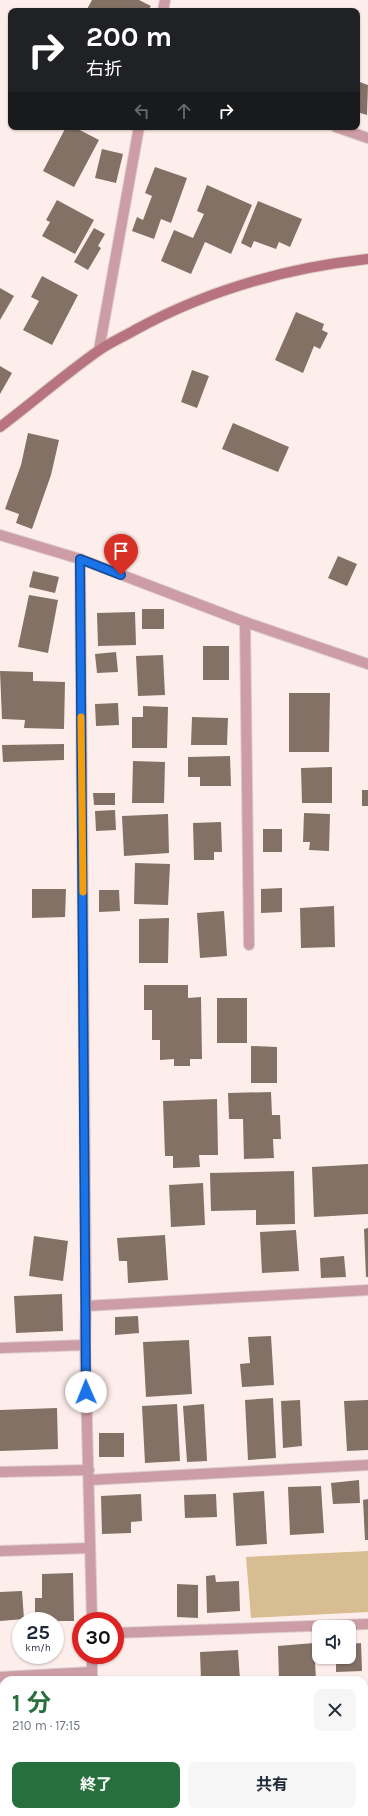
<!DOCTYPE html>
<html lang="ja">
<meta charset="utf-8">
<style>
:root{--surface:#fff;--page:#f6f6f7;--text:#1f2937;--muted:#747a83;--accent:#276f3c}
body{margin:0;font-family:Karla,"Noto Sans JP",sans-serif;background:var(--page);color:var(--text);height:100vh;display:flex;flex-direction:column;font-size:15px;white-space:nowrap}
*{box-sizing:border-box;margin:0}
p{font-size:13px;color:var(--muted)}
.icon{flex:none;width:22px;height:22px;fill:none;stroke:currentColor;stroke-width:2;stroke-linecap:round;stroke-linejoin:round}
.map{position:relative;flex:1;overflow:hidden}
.details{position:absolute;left:0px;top:1676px;width:368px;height:140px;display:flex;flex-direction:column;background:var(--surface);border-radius:12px 12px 0 0;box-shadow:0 1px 3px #0004}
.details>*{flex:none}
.guide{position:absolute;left:8px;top:8px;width:352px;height:122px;border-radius:8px;box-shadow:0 1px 3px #0004;background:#202124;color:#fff;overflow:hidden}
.tools{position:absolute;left:312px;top:1620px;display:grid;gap:8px}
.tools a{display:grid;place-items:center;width:44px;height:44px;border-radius:8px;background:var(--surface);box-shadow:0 1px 3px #0004;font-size:20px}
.speed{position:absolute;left:12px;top:1612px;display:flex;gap:8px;font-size:20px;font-weight:700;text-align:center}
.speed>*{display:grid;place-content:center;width:52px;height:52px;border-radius:50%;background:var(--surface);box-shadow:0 1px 3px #0004;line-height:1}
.speed small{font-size:10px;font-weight:400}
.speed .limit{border:6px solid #d22;background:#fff;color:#111}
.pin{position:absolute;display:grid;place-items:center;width:34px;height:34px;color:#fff;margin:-41px -17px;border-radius:50% 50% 50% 0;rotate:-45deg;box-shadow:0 0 4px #0007}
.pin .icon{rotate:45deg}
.me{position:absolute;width:44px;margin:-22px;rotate:359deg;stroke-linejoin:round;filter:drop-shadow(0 0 3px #0008)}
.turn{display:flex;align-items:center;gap:14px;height:84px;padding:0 12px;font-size:18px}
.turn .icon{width:52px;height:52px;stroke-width:2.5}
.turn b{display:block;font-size:28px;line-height:34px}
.lanes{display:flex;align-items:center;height:38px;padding:0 12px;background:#0003;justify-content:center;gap:20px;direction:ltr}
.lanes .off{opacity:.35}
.round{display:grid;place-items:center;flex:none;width:42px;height:42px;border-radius:8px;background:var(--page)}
.overview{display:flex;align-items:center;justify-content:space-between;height:68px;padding:0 12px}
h1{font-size:24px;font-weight:700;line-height:30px;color:var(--accent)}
.button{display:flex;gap:8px;margin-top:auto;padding:8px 12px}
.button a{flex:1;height:46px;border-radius:8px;background:var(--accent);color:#fff;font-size:16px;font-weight:700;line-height:46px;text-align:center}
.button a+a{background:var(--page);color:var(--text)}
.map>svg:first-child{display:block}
.built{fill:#fee3dd}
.green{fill:#d8bd92}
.building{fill:#837165}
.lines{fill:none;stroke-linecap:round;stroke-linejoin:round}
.lane-casing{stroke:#dbccca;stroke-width:12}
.street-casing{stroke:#dbccca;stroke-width:12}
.secondary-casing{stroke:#dbccca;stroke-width:12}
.lane{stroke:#cd9da5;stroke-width:10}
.street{stroke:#cd9da5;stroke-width:10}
.secondary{stroke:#b77380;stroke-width:10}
.route-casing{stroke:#114b97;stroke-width:10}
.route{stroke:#1a73e8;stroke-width:7}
.slow{stroke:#f59e0b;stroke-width:7}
</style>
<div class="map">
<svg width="368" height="1816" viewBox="0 0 368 1816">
<rect width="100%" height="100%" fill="#feeeeb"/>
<polygon class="built" points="368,1707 368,1816 104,1816 104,1812 364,1812 364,1708"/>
<polygon class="green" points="368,1551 368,1612 251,1618 246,1557"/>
<g class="building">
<polygon points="92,0 139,0 151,6 148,11 86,11"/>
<polygon points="357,81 368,85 367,115 357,112"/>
<polygon points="66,127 74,127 99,140 74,187 43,171"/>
<polygon points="102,149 123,154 116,183 95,178"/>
<polygon points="155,167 187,178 171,223 161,219 154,239 132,231 137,217 143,220 152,196 145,193"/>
<polygon points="207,185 252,205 231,254 205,242 191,274 161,261 174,230 193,238 204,214 197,211"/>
<polygon points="57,200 94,220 75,254 42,236 50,222 46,220"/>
<polygon points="258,201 302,219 290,247 279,242 276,249 254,241 251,248 241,243"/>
<polygon points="94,228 105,234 98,246 101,248 88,270 74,262"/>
<polygon points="42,276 78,295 52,345 23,330 39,301 31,297"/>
<polygon points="0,288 14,296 0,320"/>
<polygon points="296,312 324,324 322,330 328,333 320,349 314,346 303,373 275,360"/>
<polygon points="0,366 12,373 0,394"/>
<polygon points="192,370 209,376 197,408 181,402"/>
<polygon points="233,423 289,447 278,472 222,449"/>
<polygon points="28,433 59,440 51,475 32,529 16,523 19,514 5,509 21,465"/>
<polygon points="338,556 357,564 347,586 328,578"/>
<polygon points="33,571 59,577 55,593 29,587"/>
<polygon points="29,595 58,600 48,653 18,647"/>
<rect x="142" y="609" width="22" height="20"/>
<polygon points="135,612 136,645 98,646 97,613"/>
<rect x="203" y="646" width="26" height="34"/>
<polygon points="116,652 118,672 97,673 95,654"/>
<polygon points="163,655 165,695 138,696 136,656"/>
<polygon points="0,671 33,672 33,681 65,682 64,729 24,728 25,720 2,719"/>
<polygon points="289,693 330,693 329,752 289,752"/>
<polygon points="118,703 119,725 96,726 95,704"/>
<polygon points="143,706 168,707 167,748 132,748 132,717 143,717"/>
<polygon points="192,717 228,718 227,745 191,745"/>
<polygon points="64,744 64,760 3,762 2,745"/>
<polygon points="230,756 231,786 200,786 200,777 188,777 188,757"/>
<polygon points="133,761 165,762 164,803 132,803"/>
<polygon points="332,767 332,803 302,803 301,768"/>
<rect x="362" y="790" width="6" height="16"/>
<polygon points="93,793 115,793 115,805 94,805"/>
<polygon points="115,810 116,830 96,831 95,811"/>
<polygon points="304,813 330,814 329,851 309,850 310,842 303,842"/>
<polygon points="168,814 169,853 124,856 122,816"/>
<polygon points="221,822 222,852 214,852 214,860 194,860 193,823"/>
<rect x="263" y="829" width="19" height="23"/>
<polygon points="135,863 170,864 168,905 134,904"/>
<polygon points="282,888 282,912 261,913 261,889"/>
<polygon points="32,889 66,889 65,917 32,918"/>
<polygon points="99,890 119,890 120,911 99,912"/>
<polygon points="334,906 335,947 301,948 300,908"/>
<polygon points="224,911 227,956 200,958 197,913"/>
<polygon points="169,918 168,963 139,963 139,919"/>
<polygon points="144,985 188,985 188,998 201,997 202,1059 190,1059 190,1066 174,1066 174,1059 160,1060 160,1040 152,1040 152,1010 144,1010"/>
<rect x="217" y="998" width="30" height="45"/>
<polygon points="251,1046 277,1047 277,1083 251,1083"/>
<polygon points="271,1092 272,1115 280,1115 281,1139 273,1139 274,1158 244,1159 243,1119 229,1119 228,1093"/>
<polygon points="217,1099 218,1155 199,1155 200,1167 173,1168 173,1156 165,1156 163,1101"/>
<polygon points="368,1164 368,1214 314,1217 312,1167"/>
<polygon points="294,1171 295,1224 256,1225 256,1210 211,1211 210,1173"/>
<polygon points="203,1183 205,1225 171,1227 169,1185"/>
<polygon points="368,1228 368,1277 366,1277 364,1229"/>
<polygon points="296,1230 299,1271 262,1273 260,1232"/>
<polygon points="165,1235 168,1280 128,1283 127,1261 119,1261 117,1238"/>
<polygon points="34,1236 68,1241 63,1281 29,1276"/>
<polygon points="344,1256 346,1277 321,1278 320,1258"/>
<polygon points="62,1294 63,1331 16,1333 14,1296"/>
<polygon points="138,1316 139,1333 115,1335 115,1317"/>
<polygon points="271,1336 274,1385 242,1387 240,1364 250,1363 248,1337"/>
<polygon points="189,1340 192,1394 146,1397 143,1342"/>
<polygon points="273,1398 276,1458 248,1460 245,1400"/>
<polygon points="300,1400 302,1446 283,1448 281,1401"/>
<polygon points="368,1400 368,1450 347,1451 344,1401"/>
<polygon points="177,1404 180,1461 145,1463 142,1406"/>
<polygon points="204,1404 207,1461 187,1462 183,1406"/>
<polygon points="57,1408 58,1449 0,1451 0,1410"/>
<rect x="99" y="1433" width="25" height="24"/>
<polygon points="359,1480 360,1503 333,1504 331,1483"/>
<polygon points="321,1486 324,1533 290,1535 288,1487"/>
<polygon points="264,1491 267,1544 236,1546 233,1493"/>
<polygon points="141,1494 142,1521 131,1522 131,1533 102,1534 101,1496"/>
<polygon points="216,1494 217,1517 185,1518 184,1495"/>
<polygon points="368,1499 368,1540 365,1540 363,1500"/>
<polygon points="73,1573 74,1621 35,1621 35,1598 42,1598 42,1574"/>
<polygon points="215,1575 216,1582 239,1581 240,1611 207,1613 206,1576"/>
<polygon points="177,1584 198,1585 198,1618 177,1617"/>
<polygon points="22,1591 24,1619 0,1621 0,1592"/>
<polygon points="314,1643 316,1680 279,1680 278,1646"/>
<polygon points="361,1643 362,1671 336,1672 336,1657 349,1657 349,1644"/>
<polygon points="238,1650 240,1680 201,1680 200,1652"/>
<rect x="0" y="1765" width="4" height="32"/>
<polygon points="31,1812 71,1812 72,1816 31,1816"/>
</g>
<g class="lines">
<defs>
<g id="lane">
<polyline points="336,127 368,138"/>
<polyline points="364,1756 367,1816"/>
</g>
<g id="street">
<polyline points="163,11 165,0"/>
<polyline points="99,350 139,127"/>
<polyline points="0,535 80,559 245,622 368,664"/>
<polyline points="80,559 86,1306 85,1345 92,1621"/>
<polyline points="245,622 249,945"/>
<polyline points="86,1306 368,1290"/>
<polyline points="0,1348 85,1345"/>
<polyline points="0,1472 89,1470"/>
<polyline points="89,1480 368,1465"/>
<polyline points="0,1551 90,1548"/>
<polyline points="115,1633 368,1624"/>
<polyline points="92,1655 92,1680"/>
<polyline points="0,1677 92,1672"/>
<polyline points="95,1812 95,1816"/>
</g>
<path id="secondary" d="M 0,427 C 33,402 64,375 98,351 C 109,343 123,337 135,330 C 208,290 285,268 368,259"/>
</defs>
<use href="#lane" class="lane-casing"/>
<use href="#street" class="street-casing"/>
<use href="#secondary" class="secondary-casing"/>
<use href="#lane" class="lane"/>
<use href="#street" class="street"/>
<use href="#secondary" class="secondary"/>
</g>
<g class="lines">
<defs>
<polyline id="route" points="86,1392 80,559 121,575"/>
</defs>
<use href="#route" class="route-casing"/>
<use href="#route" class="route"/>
<polyline class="slow" points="81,717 83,892"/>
</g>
</svg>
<div class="tools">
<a><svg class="icon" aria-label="sound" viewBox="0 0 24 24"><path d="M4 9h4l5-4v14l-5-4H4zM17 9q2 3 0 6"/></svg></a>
</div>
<div class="speed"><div>25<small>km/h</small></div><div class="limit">30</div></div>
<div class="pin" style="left:121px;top:575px;background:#d93025"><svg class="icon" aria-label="arrive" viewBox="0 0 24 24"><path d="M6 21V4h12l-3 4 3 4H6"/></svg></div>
<svg class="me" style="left:86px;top:1392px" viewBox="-20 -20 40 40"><circle r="19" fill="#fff"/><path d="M0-13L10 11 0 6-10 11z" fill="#1a73e8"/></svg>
<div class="guide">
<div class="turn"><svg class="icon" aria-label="right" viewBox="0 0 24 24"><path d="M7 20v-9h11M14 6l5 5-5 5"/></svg><div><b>200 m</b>右折</div></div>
<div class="lanes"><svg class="icon off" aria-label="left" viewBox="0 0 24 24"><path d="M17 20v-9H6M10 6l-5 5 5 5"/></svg><svg class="icon off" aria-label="ahead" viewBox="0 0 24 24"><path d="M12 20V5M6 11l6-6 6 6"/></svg><svg class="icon" aria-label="right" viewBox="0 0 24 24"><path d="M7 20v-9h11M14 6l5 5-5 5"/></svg></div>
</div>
<section class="details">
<div class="overview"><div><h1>1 分</h1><p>210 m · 17:15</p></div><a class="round"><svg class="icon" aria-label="close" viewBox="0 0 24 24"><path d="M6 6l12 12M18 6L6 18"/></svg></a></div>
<div class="button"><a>終了</a><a>共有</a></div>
</section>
</div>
